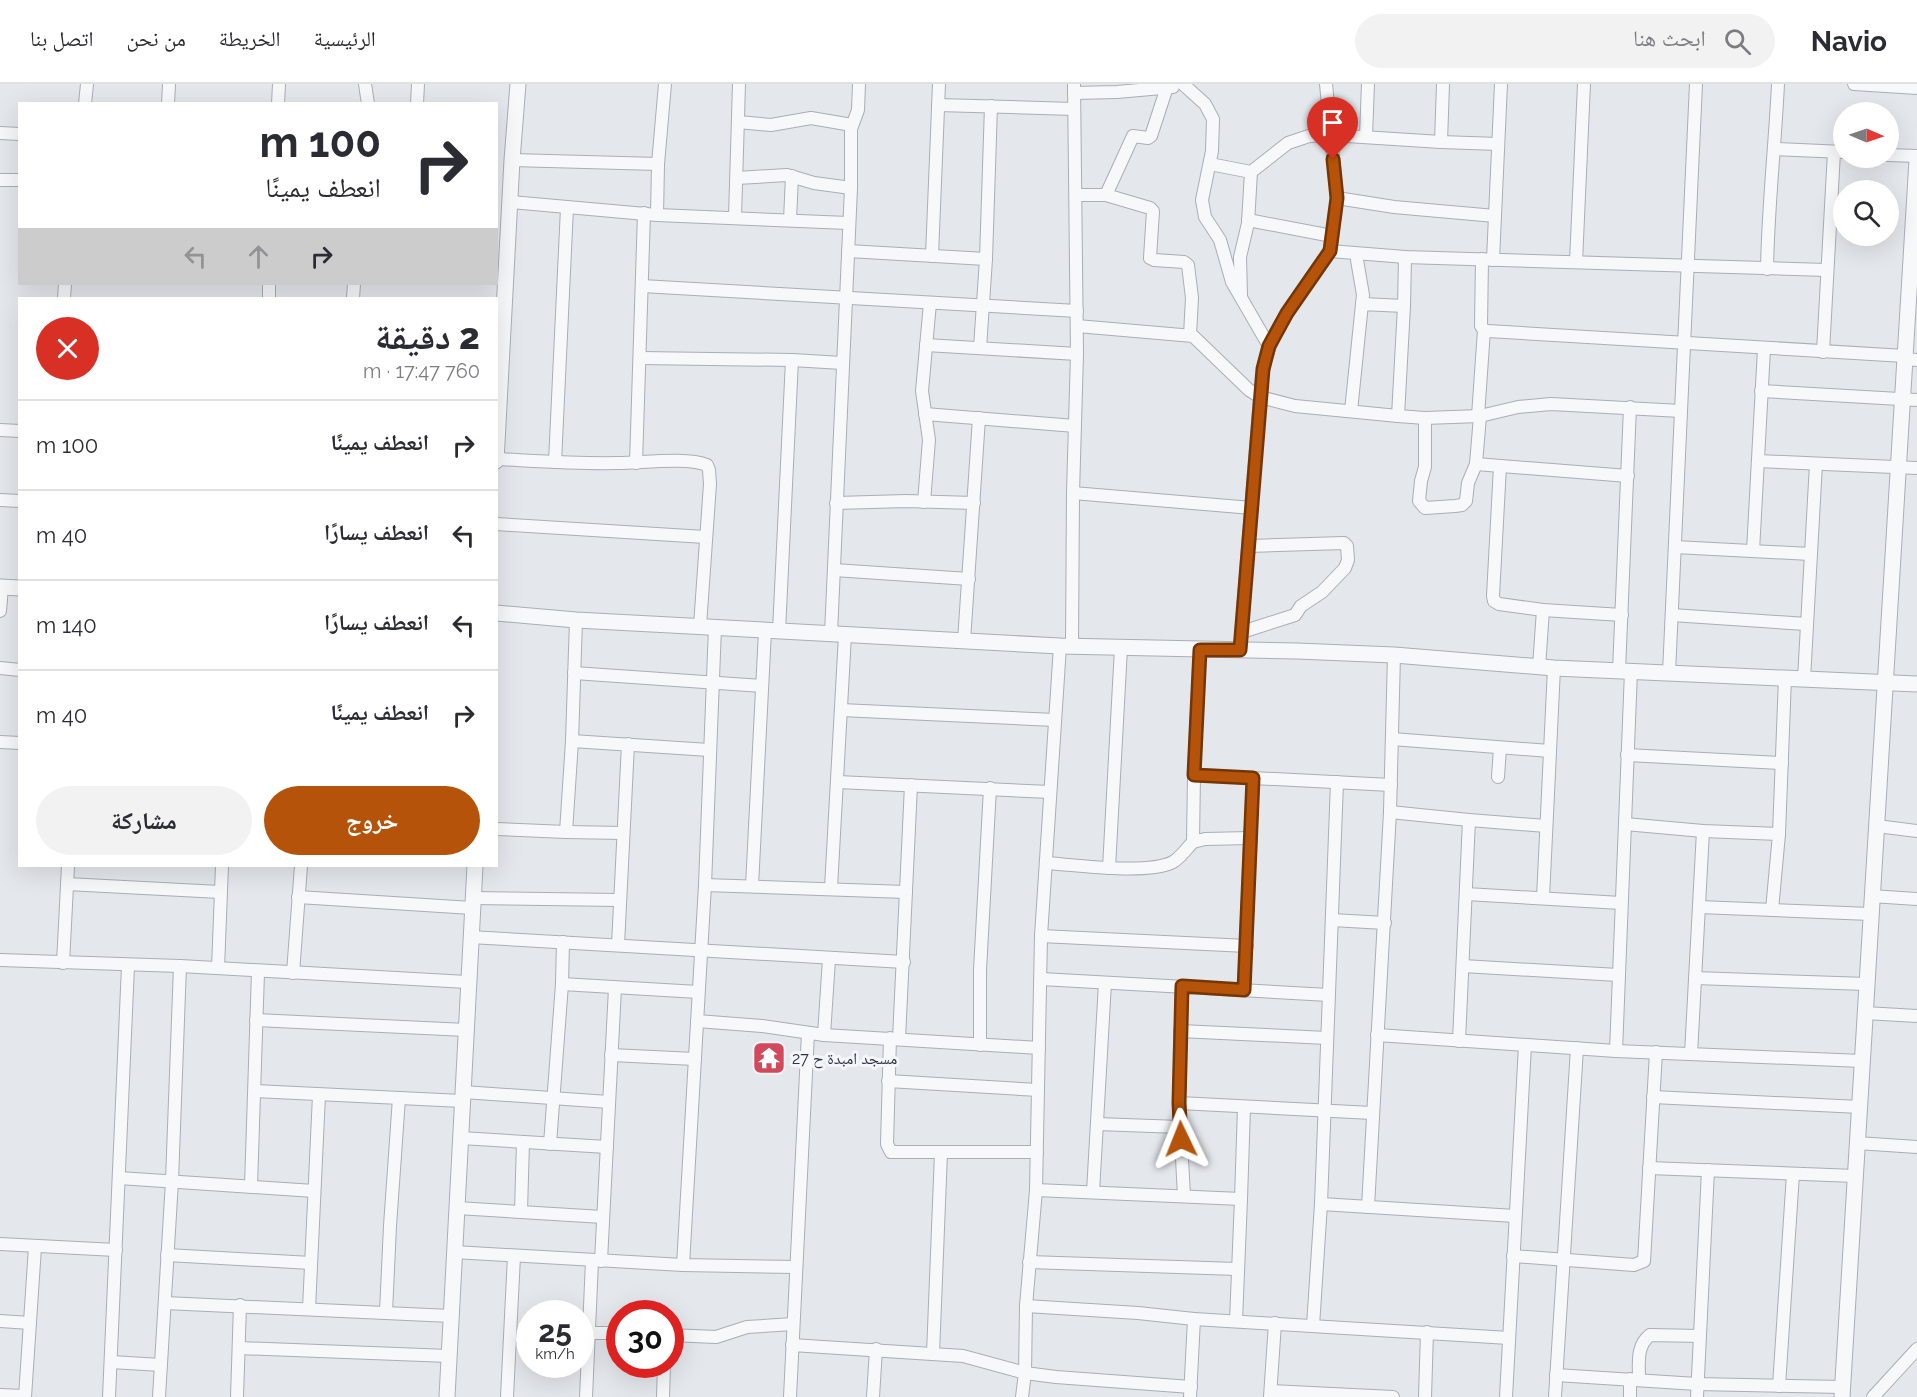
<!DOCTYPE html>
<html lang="ar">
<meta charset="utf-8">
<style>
:root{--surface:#fff;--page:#f2f2f3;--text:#2b2b33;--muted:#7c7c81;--line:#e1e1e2;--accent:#b45309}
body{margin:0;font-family:Raleway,"Noto Naskh Arabic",sans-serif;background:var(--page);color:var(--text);direction:rtl;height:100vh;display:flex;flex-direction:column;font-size:22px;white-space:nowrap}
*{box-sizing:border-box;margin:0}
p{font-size:20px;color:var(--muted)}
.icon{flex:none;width:33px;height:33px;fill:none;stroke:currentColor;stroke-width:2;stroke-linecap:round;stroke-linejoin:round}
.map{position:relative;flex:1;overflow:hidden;direction:ltr}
.details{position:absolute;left:18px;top:213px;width:480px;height:570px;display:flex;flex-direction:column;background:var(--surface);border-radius:0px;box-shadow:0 6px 24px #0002;direction:rtl}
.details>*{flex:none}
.top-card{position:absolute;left:18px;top:18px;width:480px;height:183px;border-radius:0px;box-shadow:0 6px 24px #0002;direction:rtl;background:#fff;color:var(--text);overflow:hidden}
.needle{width:39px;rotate:92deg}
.buttons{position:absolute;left:1833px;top:18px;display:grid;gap:12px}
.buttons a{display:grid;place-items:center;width:66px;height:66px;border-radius:50%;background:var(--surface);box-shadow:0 6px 24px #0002;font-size:30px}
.speed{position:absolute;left:516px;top:1216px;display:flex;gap:12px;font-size:30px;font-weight:700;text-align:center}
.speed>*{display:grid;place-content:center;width:78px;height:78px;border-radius:50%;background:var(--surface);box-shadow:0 6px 24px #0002;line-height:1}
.speed small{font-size:15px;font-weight:400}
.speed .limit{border:9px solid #d22;background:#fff;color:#111}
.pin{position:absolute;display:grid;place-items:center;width:51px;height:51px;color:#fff;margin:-62px -26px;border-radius:50% 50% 50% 0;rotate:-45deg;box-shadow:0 0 6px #0007}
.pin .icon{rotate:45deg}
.me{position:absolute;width:66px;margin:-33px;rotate:358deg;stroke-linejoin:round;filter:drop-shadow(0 0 4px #0008)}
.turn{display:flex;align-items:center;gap:21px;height:126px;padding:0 18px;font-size:27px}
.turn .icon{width:78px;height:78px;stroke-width:2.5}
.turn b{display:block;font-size:42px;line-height:51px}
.lanes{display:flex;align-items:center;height:57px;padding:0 18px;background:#0003;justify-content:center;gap:30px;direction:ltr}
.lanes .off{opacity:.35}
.round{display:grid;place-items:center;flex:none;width:63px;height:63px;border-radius:32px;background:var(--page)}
.overview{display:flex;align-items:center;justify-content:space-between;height:102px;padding:0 18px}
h1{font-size:36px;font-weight:800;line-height:45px}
.primary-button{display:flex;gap:12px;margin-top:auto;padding:12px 18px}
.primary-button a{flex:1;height:69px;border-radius:36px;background:var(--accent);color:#fff;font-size:24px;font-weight:800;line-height:69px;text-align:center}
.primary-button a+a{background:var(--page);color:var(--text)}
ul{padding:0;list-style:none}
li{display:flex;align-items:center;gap:18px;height:90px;padding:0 18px;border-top:2px solid var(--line)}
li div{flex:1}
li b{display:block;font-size:22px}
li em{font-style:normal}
header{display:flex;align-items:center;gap:36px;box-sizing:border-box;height:84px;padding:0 30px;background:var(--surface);border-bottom:2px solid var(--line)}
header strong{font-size:28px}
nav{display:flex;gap:33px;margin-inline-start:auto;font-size:21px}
.search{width:420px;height:54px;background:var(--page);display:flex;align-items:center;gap:15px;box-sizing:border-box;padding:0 21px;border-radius:33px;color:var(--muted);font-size:22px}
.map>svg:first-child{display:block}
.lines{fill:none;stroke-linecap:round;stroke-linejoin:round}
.minor-casing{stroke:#a9aeb7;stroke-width:14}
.tertiary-casing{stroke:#a9aeb7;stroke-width:17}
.minor{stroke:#f7f8fa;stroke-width:12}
.tertiary{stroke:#f7f8fa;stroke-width:15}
.route-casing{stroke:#753606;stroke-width:15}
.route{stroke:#b45309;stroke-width:10}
.labels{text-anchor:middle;stroke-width:6;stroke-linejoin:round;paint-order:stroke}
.poi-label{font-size:16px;fill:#2b3445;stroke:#f4f6f9;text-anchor:start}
</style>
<header>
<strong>Navio</strong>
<div class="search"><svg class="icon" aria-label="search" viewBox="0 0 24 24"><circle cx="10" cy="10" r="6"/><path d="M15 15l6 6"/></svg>ابحث هنا</div>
<nav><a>الرئيسية</a><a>الخريطة</a><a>من نحن</a><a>اتصل بنا</a></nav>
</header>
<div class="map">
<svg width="1917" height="1313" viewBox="0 0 1917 1313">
<rect width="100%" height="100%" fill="#e4e7ec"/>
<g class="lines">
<defs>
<g id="minor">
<polyline points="365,0 368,20"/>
<polyline points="1854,0 1917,4"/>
<polyline points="1184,1 1205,20 1213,35 1212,67 1202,116 1205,133 1220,156 1232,198 1269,262"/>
<polyline points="1074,9 1117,8 1173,3"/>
<polyline points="85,20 87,0"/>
<polyline points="168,20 169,0"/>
<polyline points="278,20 279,0"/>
<polyline points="417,20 418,0"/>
<polyline points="938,21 1074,25"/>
<polyline points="738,38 771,41 811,34 852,41"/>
<polyline points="0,49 20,50"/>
<polyline points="1366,52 1368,0"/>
<polyline points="1441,58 1443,0"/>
<polyline points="1775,65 1844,68"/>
<polyline points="1888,71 1917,72"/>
<polyline points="512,76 658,80"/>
<polyline points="1210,80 1251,88 1288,59 1309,52 1331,51 1441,58 1498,60"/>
<polyline points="737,94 787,91 814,99 851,104"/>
<polyline points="0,96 20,96"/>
<polyline points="1076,111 1106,111 1150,124 1153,127 1150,174 1154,176 1184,178 1188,181 1192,214 1190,251"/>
<polyline points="1106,111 1133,52 1148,54 1151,52 1167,3"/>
<polyline points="1337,114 1394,123 1495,132"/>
<polyline points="511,118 657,131 848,139"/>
<polyline points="657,131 658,80 665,0"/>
<polyline points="735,133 739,0"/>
<polyline points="790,136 792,92"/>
<polyline points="1248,136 1332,152"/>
<polyline points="848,167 986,175"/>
<polyline points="1330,167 1405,173 1826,186"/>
<polyline points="1356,170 1363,211 1362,220"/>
<polyline points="932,172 939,0"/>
<polyline points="1482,175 1481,242 1484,246 1488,247 1905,272"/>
<polyline points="1493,176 1501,0"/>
<polyline points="1576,178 1584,0"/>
<path d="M 1767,185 C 1768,123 1775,62 1778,0"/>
<polyline points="642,202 1077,227"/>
<polyline points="1241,212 1240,173 1248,139 1251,88"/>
<polyline points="64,214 65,200"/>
<polyline points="269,214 269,200"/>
<polyline points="353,214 354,200"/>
<polyline points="1077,242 1193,252 1249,306 1260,313 1295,322 1398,332 1425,334 1480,332 1518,323 1551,320 1681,327"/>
<polyline points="926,261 1077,270"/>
<polyline points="980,264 986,175 991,22"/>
<polyline points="1823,268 1834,68"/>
<polyline points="640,274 792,276 842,279"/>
<polyline points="1905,275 1917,276"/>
<polyline points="1761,307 1917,316"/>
<polyline points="1351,327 1362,220 1404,222"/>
<polyline points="925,330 1075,342"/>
<polyline points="1398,332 1404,222 1405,173"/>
<polyline points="1478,332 1484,246"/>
<polyline points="1425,334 1425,383 1421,397 1419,417 1425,424 1455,422 1462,421 1466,417 1468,399 1476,380 1480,332"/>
<polyline points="0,346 20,347"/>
<path d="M 497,375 C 537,377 578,380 618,379 C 642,379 686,373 707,381 L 709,386 L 710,400 L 700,542"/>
<polyline points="1758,377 1917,384"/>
<polyline points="555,378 567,124"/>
<polyline points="636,379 644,129"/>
<polyline points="1476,380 1628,392"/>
<polyline points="1500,382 1493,512 1494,517 1499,520 1543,526 1622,531"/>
<polyline points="1073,409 1252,424"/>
<polyline points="0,416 20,417"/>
<polyline points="924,418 929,356 922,307 930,219"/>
<polyline points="836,419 906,417 974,419"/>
<polyline points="496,440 705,453"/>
<polyline points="1675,463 1810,470"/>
<polyline points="1753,467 1764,265"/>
<polyline points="834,486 969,495"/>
<polyline points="0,527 2,503"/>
<polyline points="1672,531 1806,540"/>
<polyline points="779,547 792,276"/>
<polyline points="1242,548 1295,531 1301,522 1322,508 1345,484 1348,476 1347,462 1344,459 1249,462"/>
<polyline points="831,550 851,104 851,45 858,26 859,0"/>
<polyline points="964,557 979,334"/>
<polyline points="1072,562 1073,409 1077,270 1074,0"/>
<polyline points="1200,566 1194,691 1391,701"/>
<path d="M 1240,566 L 1260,313 C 1262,296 1263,278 1270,262 C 1284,228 1309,198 1330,167 L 1331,160 L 1337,114 L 1326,0"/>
<polyline points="1539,583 1543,526"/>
<polyline points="0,584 20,586"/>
<polyline points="1619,587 1630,323"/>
<polyline points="574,589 762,602"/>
<polyline points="1669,589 1696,0"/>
<polyline points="1804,595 1816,380"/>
<polyline points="841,626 1055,636"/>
<polyline points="1392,655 1550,667"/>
<polyline points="572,657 709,666"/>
<polyline points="0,658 20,659"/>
<polyline points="1627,671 1782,679"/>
<polyline points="1498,693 1500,664"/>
<polyline points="838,698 1050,708"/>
<polyline points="1390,728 1469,736 1546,742"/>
<polyline points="1625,740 1703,747 1779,750"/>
<polyline points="1877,742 1917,747"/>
<polyline points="496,745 566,748 572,657 576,536"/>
<polyline points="566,748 623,749"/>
<polyline points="1193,758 1205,755 1250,754"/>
<path d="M 1046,779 C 1075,781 1148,791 1173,778 C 1181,773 1187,764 1193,758 L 1194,691"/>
<polyline points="1109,784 1121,564"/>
<polyline points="67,800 220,808"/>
<polyline points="705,801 906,808"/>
<polyline points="752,802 765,547"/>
<polyline points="831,804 845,551"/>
<polyline points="1466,810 1621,819"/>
<polyline points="1871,812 1917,815"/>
<polyline points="298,813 472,824"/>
<polyline points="473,814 619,816"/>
<polyline points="1543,814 1554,584"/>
<polyline points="1699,823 1870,830"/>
<polyline points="1772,826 1779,750 1785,594"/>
<polyline points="1332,836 1385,839"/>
<polyline points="1041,852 1247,862"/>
<polyline points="470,853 904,878"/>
<polyline points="618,861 628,660"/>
<polyline points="0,876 180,882 467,898"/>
<polyline points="63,879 68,782"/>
<polyline points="1463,882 1618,891"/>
<polyline points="218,884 222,782"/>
<polyline points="293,889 301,782"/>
<polyline points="1695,894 1866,900"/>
<polyline points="1041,895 1329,911"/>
<polyline points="562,900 698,908"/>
<polyline points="1182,902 1179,1019 1184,1112"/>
<polyline points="1244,906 1253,694"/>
<polyline points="1865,929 1917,932"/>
<polyline points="256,936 466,946"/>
<polyline points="697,937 762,942 824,951 1039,964"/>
<polyline points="1180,947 1327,954"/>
<polyline points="824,951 829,875"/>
<polyline points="1377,951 1616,967 1862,977"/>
<polyline points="890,954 887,1060 891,1068 1037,1068"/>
<polyline points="899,955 911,701"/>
<polyline points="1459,957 1469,736"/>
<polyline points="980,961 980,886 990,704"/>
<polyline points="1616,967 1631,587"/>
<polyline points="1691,970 1703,747"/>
<polyline points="611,971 695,975"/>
<polyline points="888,997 1038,1006"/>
<polyline points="255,1007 462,1017"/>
<polyline points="463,1008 609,1018"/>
<polyline points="1653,1013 1860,1023"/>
<polyline points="1179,1019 1372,1029"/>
<polyline points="1097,1040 1180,1043"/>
<polyline points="461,1054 607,1063"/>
<polyline points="1857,1059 1917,1063"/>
<polyline points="550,1060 562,900 563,858"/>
<polyline points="1649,1084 1855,1092"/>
<polyline points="119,1094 314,1107"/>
<polyline points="251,1102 258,888"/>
<polyline points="1036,1106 1241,1115 1236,1237"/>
<polyline points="1093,1108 1105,899"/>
<polyline points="1241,1115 1244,1023"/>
<polyline points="1321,1120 1515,1132"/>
<polyline points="1368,1123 1390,728 1394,571"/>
<polyline points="457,1124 603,1133"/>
<polyline points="521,1127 523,1058"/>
<polyline points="0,1160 116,1166"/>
<polyline points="454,1168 683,1181 796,1183"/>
<polyline points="167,1171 311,1179"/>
<polyline points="1513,1172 1634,1181 1644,1177 1656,968"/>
<polyline points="601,1177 615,904"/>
<polyline points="1029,1178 1237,1185"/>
<polyline points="683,1181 705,801 715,543"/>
<polyline points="165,1219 451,1232"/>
<polyline points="1026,1222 1138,1229 1194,1235 1509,1254"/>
<polyline points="309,1225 319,1011"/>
<polyline points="386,1228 390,1142 399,1014"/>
<polyline points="0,1237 30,1239"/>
<polyline points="1313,1242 1321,1120 1337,698"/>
<polyline points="589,1249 620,1249"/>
<polyline points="670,1251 716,1253 747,1243 793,1240"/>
<polyline points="792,1261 963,1272 1025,1289 1056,1293 1191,1303"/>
<polyline points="239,1264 449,1272"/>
<polyline points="933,1270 941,1069"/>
<polyline points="111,1278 161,1281"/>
<polyline points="1556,1291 1697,1300 1843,1303"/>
<path d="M 1639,1295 C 1639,1279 1636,1262 1650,1251 L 1700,1252"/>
<polyline points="1779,1302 1793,1090"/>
<polyline points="1271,1307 1393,1313"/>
<polyline points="0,1311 25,1312"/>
<polyline points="25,1313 35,1163"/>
<polyline points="109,1313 128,882"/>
<polyline points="159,1313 172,1097 180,882"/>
<polyline points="237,1313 240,1221"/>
<polyline points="507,1313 514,1172"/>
<polyline points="586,1313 592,1177"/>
<polyline points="663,1313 664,1281"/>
<polyline points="790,1313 808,949"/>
<polyline points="873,1313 876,1265"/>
<polyline points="1022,1313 1025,1289 1026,1222 1036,1106 1041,852 1060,562"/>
<polyline points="1190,1313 1194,1235"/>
<polyline points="1270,1313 1275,1239"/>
<polyline points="1425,1313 1427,1248"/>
<polyline points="1506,1313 1525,961"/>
<polyline points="1555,1313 1577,964"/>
<polyline points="1630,1313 1630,1295"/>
<polyline points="1697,1313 1708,1086"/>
<polyline points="1873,1313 1917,1265"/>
</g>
<g id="tertiary">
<polyline points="496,377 512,76 518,0"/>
<polyline points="0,503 20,504"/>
<polyline points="496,529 576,536 1060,562 1297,567 1394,571 1554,584 1917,600"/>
<polyline points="447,1313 475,782"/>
<polyline points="1842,1313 1917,76"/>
</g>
</defs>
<use href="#minor" class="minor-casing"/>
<use href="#tertiary" class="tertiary-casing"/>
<use href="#minor" class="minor"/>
<use href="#tertiary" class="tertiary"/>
</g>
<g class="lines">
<defs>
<polyline id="route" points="1181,1055 1179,1019 1182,902 1244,906 1253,694 1194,691 1200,566 1240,566 1263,285 1269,262 1287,229 1330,167 1337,114 1333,75"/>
</defs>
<use href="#route" class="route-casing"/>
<use href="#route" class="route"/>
</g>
<defs>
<symbol id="temple-square" viewBox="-11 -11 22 22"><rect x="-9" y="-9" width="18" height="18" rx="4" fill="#d1495b" stroke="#f4f6f9"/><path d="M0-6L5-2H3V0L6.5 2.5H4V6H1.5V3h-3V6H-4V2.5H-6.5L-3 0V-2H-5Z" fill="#fff"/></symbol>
</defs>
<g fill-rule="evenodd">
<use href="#temple-square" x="750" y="955" width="38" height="38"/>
</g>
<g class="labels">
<g class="poi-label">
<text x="792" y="980">مسجد امبدة ح 27</text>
</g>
</g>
</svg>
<div class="buttons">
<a><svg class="needle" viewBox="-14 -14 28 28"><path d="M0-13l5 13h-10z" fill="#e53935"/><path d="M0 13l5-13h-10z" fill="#7c7c81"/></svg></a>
<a><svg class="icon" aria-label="search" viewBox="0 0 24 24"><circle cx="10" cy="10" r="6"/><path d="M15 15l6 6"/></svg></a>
</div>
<div class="speed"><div>25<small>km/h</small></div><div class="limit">30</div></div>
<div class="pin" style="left:1333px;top:75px;background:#d93025"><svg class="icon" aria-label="arrive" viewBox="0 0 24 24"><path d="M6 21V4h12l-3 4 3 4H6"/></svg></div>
<svg class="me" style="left:1181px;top:1055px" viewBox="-20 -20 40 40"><path d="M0-17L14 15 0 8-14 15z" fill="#b45309" stroke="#fff" stroke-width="4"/></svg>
<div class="top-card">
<div class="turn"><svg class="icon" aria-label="right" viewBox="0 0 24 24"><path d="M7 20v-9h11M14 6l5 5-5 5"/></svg><div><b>100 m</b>انعطف يمينًا</div></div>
<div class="lanes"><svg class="icon off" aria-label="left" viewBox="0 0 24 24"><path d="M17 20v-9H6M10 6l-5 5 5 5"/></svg><svg class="icon off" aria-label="ahead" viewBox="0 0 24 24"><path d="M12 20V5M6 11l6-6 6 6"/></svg><svg class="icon" aria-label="right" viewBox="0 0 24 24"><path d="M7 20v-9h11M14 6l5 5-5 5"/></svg></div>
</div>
<section class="details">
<div class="overview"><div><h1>2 دقيقة</h1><p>760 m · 17:47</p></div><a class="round" style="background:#d93025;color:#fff"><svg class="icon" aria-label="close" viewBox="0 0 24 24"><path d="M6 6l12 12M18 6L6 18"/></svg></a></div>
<ul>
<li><svg class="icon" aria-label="right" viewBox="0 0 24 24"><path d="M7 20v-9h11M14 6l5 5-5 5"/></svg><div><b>انعطف يمينًا</b></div><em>100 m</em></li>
<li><svg class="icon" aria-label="left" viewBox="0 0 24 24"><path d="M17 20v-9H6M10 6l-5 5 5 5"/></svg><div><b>انعطف يسارًا</b></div><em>40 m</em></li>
<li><svg class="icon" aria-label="left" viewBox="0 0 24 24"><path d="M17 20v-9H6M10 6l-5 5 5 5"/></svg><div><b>انعطف يسارًا</b></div><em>140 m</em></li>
<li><svg class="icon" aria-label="right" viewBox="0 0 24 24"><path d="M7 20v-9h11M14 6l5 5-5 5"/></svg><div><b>انعطف يمينًا</b></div><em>40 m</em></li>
</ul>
<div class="primary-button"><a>خروج</a><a>مشاركة</a></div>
</section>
</div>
